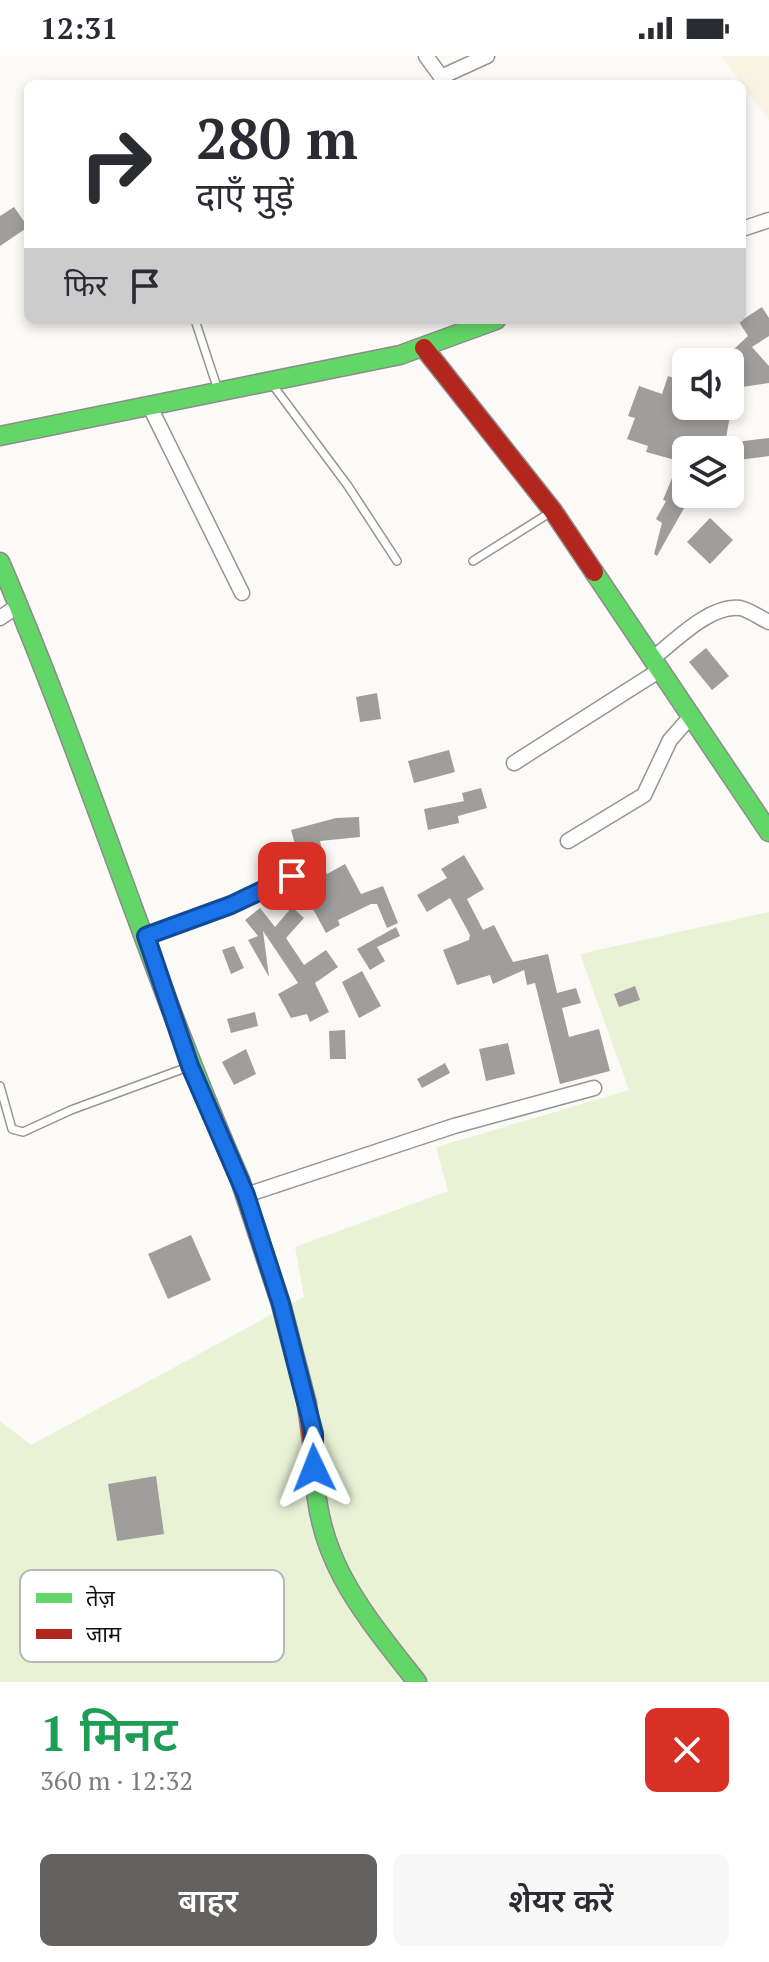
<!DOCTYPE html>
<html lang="hi">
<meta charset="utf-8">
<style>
:root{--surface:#fff;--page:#f7f7f7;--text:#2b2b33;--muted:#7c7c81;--accent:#636261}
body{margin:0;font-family:"PT Serif","Noto Sans Devanagari",serif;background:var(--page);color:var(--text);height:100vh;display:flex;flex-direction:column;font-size:30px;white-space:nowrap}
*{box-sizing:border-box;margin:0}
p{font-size:26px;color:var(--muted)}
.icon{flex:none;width:44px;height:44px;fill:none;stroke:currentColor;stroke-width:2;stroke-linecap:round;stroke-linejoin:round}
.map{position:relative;height:1626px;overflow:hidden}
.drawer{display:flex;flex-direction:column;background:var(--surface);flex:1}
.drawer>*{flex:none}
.hud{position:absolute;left:24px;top:24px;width:722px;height:244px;border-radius:12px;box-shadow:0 4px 12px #0003;background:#fff;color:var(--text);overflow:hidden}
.buttons{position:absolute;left:672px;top:292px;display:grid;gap:16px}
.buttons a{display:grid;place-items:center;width:72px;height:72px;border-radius:12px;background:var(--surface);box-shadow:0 4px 12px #0003;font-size:40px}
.pin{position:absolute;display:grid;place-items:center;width:68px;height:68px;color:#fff;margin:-34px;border-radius:16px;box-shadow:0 4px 12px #0006}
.me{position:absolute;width:88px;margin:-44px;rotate:358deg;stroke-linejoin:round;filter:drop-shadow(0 0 6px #0008)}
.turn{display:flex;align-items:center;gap:28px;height:168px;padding:0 40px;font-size:36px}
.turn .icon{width:104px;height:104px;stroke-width:2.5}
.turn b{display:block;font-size:56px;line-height:68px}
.then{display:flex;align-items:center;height:76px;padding:0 40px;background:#0003;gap:16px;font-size:30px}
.round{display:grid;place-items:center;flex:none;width:84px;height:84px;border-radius:12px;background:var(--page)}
.headline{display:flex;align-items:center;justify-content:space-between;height:136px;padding:0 40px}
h1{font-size:48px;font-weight:600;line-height:60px;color:#1e9e55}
.cta{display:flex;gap:16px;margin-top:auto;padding:16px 40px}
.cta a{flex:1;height:92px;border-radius:12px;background:var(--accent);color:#fff;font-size:32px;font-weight:600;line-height:92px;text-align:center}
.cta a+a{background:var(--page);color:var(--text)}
.status{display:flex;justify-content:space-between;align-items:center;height:56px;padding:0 40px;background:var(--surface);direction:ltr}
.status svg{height:22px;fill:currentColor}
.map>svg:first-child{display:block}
.farmland{fill:#f9f3e3}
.green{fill:#eaf2d6}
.building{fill:#a09e9c}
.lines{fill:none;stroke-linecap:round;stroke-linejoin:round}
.lane-casing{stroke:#969594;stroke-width:10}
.street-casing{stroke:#969594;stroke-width:17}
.fast-casing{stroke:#8d8c8b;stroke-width:21}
.jam-casing{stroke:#8d8c8b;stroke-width:21}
.lane{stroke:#fffefe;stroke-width:7}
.street{stroke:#fffefe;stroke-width:14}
.fast{stroke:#63d668;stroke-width:18}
.jam{stroke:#b3261e;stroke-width:18}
.route-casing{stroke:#114b97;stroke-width:20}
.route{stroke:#1a73e8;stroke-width:14}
.key{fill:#fff;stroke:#b7b7b7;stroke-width:2}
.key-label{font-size:22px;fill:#101010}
</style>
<div class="status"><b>12:31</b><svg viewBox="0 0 49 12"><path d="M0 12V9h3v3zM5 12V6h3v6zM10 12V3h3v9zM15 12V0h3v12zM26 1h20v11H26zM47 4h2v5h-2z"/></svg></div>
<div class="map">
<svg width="769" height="1626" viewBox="0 0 769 1626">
<rect width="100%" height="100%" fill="#fcfaf7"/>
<polygon class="farmland" points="721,0 769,0 769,65 742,28"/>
<polygon class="green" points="769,856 769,1626 0,1626 0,1365 31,1389 304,1241 295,1191 448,1135 436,1091 629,1034 580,898"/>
<g class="building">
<polygon points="14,151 28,171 0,190 0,160"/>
<polygon points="762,251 769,262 769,280 752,291 769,310 769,327 742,331 738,304 715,306 714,295 735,292 748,280 739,266"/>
<polygon points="668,320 686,326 680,344 686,350 729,350 729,365 724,394 686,394 686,438 692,438 657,500 654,498 662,467 656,463 666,445 663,444 679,405 646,396 648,390 627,383 635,362 628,360 639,330 662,338"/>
<polygon points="769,382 769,400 738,404 736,386"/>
<polygon points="710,462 733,484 710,508 687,486"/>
<polygon points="706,592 729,620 712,634 689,606"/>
<polygon points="377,637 381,663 360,666 356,641"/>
<polygon points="449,694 455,716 414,727 408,705"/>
<polygon points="481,732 487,752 458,760 459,767 428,774 424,753 464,745 462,737"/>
<polygon points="359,761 360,781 320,785 322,794 316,795 327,818 345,808 361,838 383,830 398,867 387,872 377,848 371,848 338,864 340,869 326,877 299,827 303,817 291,774 336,762"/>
<polygon points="464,799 484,833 467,843 483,874 494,869 513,906 548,898 557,937 576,932 581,947 562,952 569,981 599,973 610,1015 560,1028 535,927 527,929 524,914 493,928 490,919 457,929 443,894 469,884 470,879 450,842 427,856 417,839 447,822 441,813"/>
<polygon points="292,851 304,862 286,882 304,909 326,894 338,911 315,927 329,956 310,966 307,958 291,962 278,938 298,927 263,875 269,921 248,884 258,880 245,864 260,852 275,871"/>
<polygon points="396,871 400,880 377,891 385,905 370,914 357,893"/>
<polygon points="234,890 244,912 231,918 222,894"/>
<polygon points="362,915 381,950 359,962 342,926"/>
<polygon points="635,930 640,944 619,951 614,938"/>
<polygon points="255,956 258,970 231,977 227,963"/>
<polygon points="345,974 346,1003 330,1003 329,975"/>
<polygon points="508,987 515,1018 486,1025 479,993"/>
<polygon points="246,993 256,1018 234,1029 222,1006"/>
<polygon points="445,1007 450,1017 422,1032 417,1023"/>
<polygon points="191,1179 211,1224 168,1243 148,1198"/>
<polygon points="156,1420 164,1478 117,1485 108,1428"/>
</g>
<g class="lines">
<defs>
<g id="lane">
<polyline points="195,264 218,334"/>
<polyline points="272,328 348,430 397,505"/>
<polyline points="473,505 551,456"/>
<polyline points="0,1030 12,1073 23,1076 71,1054 188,1011"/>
</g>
<g id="street">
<polyline points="426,0 445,26"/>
<polyline points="441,21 487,0"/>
<polyline points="742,173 769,164"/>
<polyline points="149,349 242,537"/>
<polyline points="0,562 19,549"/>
<path d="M 652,603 C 674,586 710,548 740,552 C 750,554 760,562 769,566"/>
<polyline points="514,707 660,614"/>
<polyline points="568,785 644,739 670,684 692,659"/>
<polyline points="146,880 231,849 292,820"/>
<polyline points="246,1139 454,1070 594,1032"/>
</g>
<g id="fast">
<polyline points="0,380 400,299 496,264"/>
<path d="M 0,506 C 87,709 152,922 240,1124"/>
<polyline points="594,516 769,776"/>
<path d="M 315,1408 C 313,1500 363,1557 417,1626"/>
</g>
<g id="jam">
<polyline points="424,292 553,455 594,516"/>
<polyline points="240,1124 281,1248 307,1348 315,1408"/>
</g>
</defs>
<use href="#lane" class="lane-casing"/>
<use href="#street" class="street-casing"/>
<use href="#fast" class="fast-casing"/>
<use href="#jam" class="jam-casing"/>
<use href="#lane" class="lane"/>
<use href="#street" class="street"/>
<use href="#fast" class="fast"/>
<use href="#jam" class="jam"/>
</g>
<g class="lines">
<defs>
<polyline id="route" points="292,820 231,849 146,880 190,1010 246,1139 281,1248 314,1378 314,1412"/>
</defs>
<use href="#route" class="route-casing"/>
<use href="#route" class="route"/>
</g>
<rect x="20" y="1514" width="264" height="92" rx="12" class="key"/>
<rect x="36" y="1537" width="36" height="10" fill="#63d668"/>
<rect x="36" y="1573" width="36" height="10" fill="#b3261e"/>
<g class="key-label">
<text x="86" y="1550">तेज़</text>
<text x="86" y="1586">जाम</text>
</g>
</svg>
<div class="buttons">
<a><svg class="icon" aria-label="sound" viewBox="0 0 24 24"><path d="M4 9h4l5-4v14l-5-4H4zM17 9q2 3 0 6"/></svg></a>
<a><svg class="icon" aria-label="layers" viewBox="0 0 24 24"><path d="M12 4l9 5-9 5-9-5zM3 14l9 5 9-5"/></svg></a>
</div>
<div class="pin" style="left:292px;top:820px;background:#d93025"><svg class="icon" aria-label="arrive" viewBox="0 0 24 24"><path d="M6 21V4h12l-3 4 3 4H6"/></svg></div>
<svg class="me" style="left:314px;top:1412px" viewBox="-20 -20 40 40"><path d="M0-17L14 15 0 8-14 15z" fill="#1a73e8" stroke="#fff" stroke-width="4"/></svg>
<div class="hud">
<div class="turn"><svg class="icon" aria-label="right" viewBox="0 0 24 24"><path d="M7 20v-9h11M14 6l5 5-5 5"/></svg><div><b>280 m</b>दाएँ मुड़ें</div></div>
<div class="then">फिर<svg class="icon" aria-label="arrive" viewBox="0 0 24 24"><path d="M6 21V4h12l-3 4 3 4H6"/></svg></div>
</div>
</div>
<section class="drawer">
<div class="headline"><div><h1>1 मिनट</h1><p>360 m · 12:32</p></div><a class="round" style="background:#d93025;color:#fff"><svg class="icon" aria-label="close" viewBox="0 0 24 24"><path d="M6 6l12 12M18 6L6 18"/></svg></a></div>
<div class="cta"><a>बाहर</a><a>शेयर करें</a></div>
</section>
